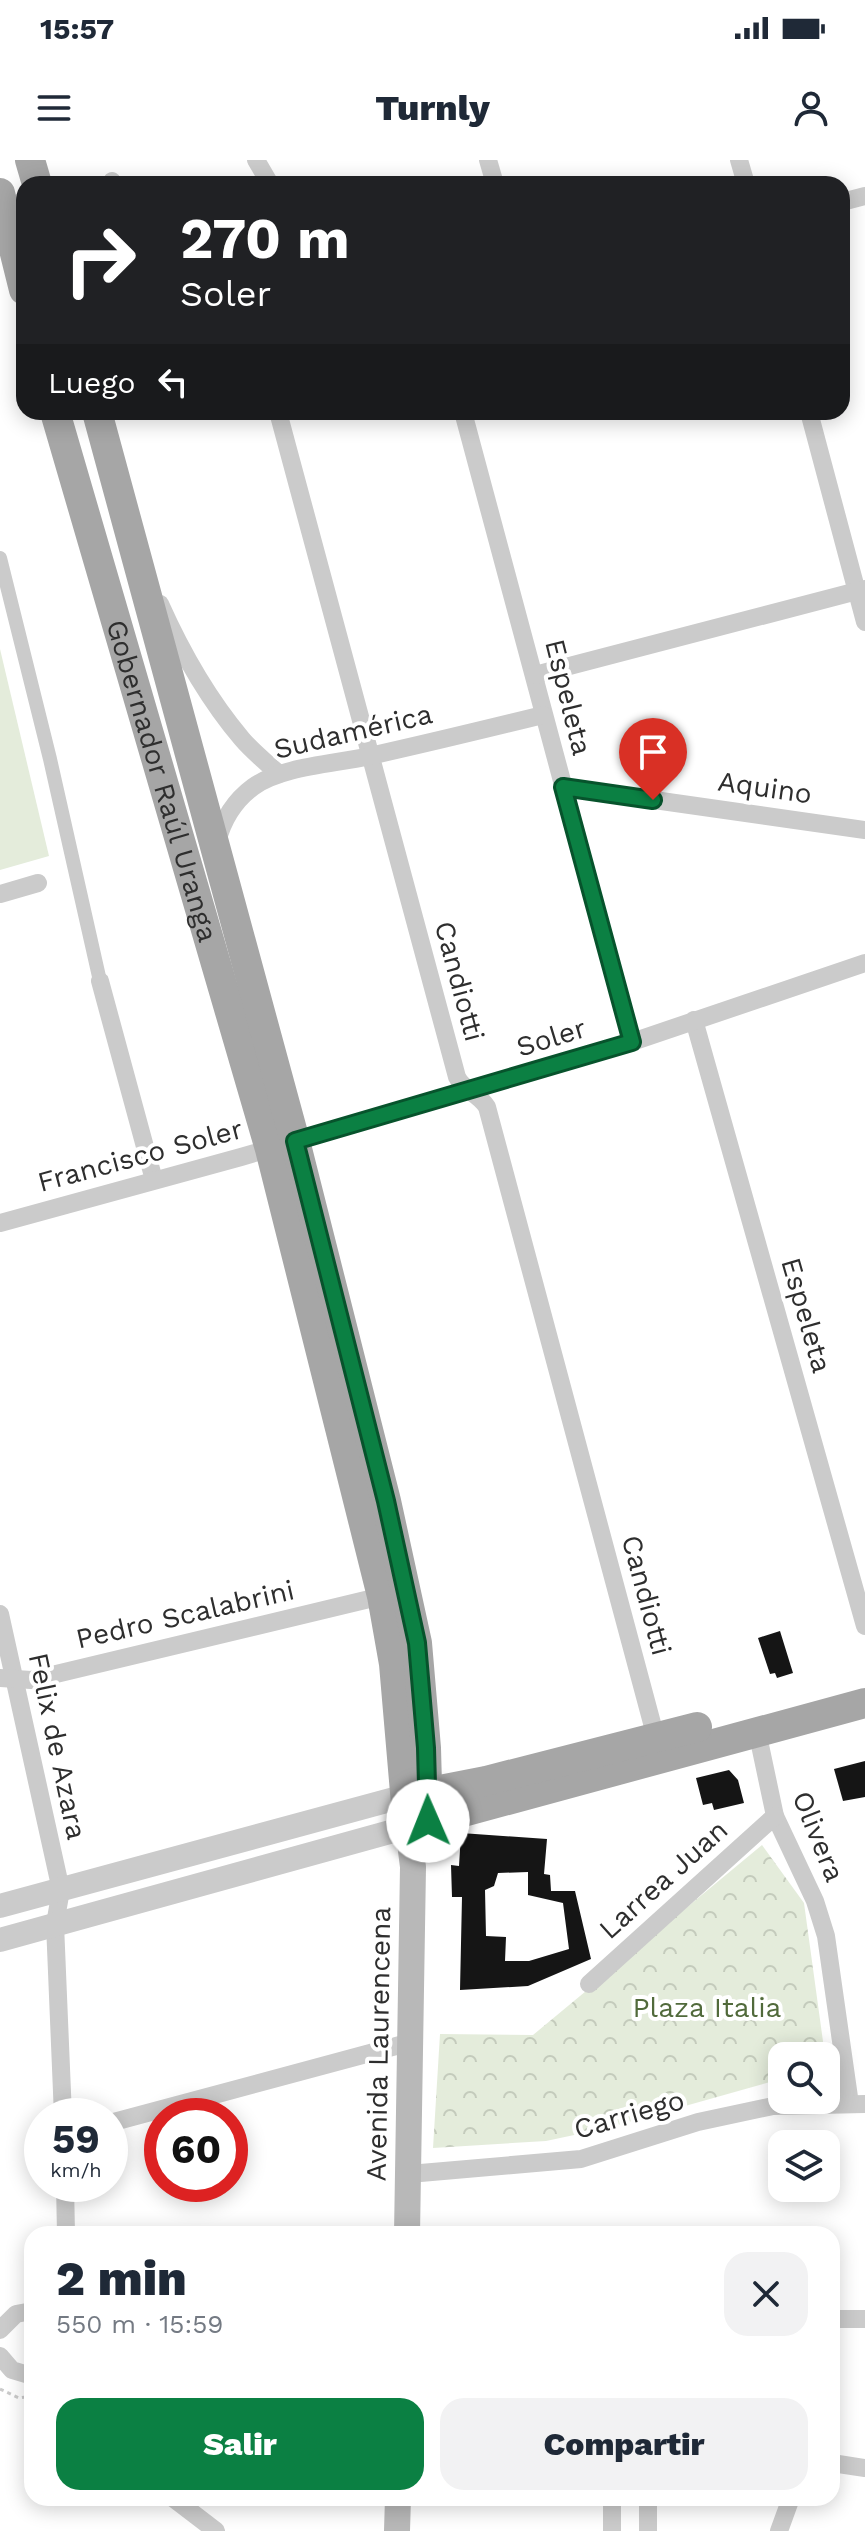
<!DOCTYPE html>
<html lang="es">
<meta charset="utf-8">
<style>
:root{--surface:#fff;--page:#f2f2f3;--text:#1f2937;--muted:#747a83;--accent:#0b8043}
body{margin:0;font-family:"Work Sans",sans-serif;background:var(--page);color:var(--text);height:100vh;display:flex;flex-direction:column;font-size:30px;white-space:nowrap}
*{box-sizing:border-box;margin:0}
p{font-size:26px;color:var(--muted)}
.icon{flex:none;width:44px;height:44px;fill:none;stroke:currentColor;stroke-width:2;stroke-linecap:round;stroke-linejoin:round}
.map{position:relative;flex:1;overflow:hidden}
.sheet{position:absolute;left:24px;top:2066px;width:816px;height:280px;display:flex;flex-direction:column;background:var(--surface);border-radius:24px;box-shadow:0 4px 20px #0003}
.sheet>*{flex:none}
.hud{position:absolute;left:16px;top:16px;width:834px;height:244px;border-radius:24px;box-shadow:0 4px 20px #0003;background:#202124;color:#fff;overflow:hidden}
.tools{position:absolute;left:768px;top:1882px;display:grid;gap:16px}
.tools a{display:grid;place-items:center;width:72px;height:72px;border-radius:16px;background:var(--surface);box-shadow:0 4px 20px #0003;font-size:40px}
.speed{position:absolute;left:24px;top:1938px;display:flex;gap:16px;font-size:40px;font-weight:700;text-align:center}
.speed>*{display:grid;place-content:center;width:104px;height:104px;border-radius:50%;background:var(--surface);box-shadow:0 4px 20px #0003;line-height:1}
.speed small{font-size:20px;font-weight:400}
.speed .limit{border:12px solid #d22;background:#fff;color:#111}
.pin{position:absolute;display:grid;place-items:center;width:68px;height:68px;color:#fff;margin:-82px -34px;border-radius:50% 50% 50% 0;rotate:-45deg;box-shadow:0 0 8px #0007}
.pin .icon{rotate:45deg}
.me{position:absolute;width:88px;margin:-44px;rotate:359deg;stroke-linejoin:round;filter:drop-shadow(0 0 6px #0008)}
.turn{display:flex;align-items:center;gap:28px;height:168px;padding:0 32px;font-size:36px}
.turn .icon{width:104px;height:104px;stroke-width:2.5}
.turn b{display:block;font-size:56px;line-height:68px}
.then{display:flex;align-items:center;height:76px;padding:0 32px;background:#0003;gap:16px;font-size:30px}
.round{display:grid;place-items:center;flex:none;width:84px;height:84px;border-radius:24px;background:var(--page)}
.summary{display:flex;align-items:center;justify-content:space-between;height:136px;padding:0 32px}
h1{font-size:48px;font-weight:800;line-height:60px}
.primary-button{display:flex;gap:16px;margin-top:auto;padding:16px 32px}
.primary-button a{flex:1;height:92px;border-radius:24px;background:var(--accent);color:#fff;font-size:32px;font-weight:800;line-height:92px;text-align:center}
.primary-button a+a{background:var(--page);color:var(--text)}
.status{display:flex;justify-content:space-between;align-items:center;height:56px;padding:0 40px;background:var(--surface);direction:ltr}
.status svg{height:22px;fill:currentColor}
header{display:flex;justify-content:space-between;align-items:center;height:104px;padding:0 32px;background:var(--surface);font-size:36px;font-weight:800}
.map>svg:first-child{display:block}
.forest{fill:url(#forest-crowns)}
.pitch{fill:#e4ecdb}
.building{fill:#151515;fill-rule:evenodd}
.lines{fill:none;stroke-linecap:round;stroke-linejoin:round}
.path{stroke:#cbcbcb;stroke-width:3;stroke-dasharray:4 4;stroke-linecap:butt}
.pedestrian{stroke:#cbcbcb;stroke-width:14}
.minor{stroke:#cbcbcb;stroke-width:18}
.tertiary{stroke:#cbcbcb;stroke-width:24}
.secondary{stroke:#b8b8b8;stroke-width:26}
.primary{stroke:#a6a6a6;stroke-width:30}
.route-casing{stroke:#07532c;stroke-width:20}
.route{stroke:#0b8043;stroke-width:14}
.labels{text-anchor:middle;stroke-width:8;stroke-linejoin:round;paint-order:stroke}
.street-label{font-size:28px;fill:#2e2e2e;stroke:#fff}
.park-label{font-size:28px;fill:#516a3b;stroke:#fff}
</style>
<div class="status"><b>15:57</b><svg viewBox="0 0 49 12"><path d="M0 12V9h3v3zM5 12V6h3v6zM10 12V3h3v9zM15 12V0h3v12zM26 1h20v11H26zM47 4h2v5h-2z"/></svg></div>
<header><svg class="icon" aria-label="menu" viewBox="0 0 24 24"><path d="M4 6h16M4 12h16M4 18h16"/></svg>Turnly<svg class="icon" aria-label="person" viewBox="0 0 24 24"><circle cx="12" cy="8" r="4"/><path d="M4 21q1-7 8-7t8 7"/></svg></header>
<div class="map">
<svg width="865" height="2371" viewBox="0 0 865 2371">
<defs>
<pattern id="forest-crowns" width="20" height="18" patternUnits="userSpaceOnUse" patternTransform="scale(2)"><rect width="20" height="18" fill="#e4ecdb"/><path d="M2 6a3 3 0 1 1 6 0M12 15a3 3 0 1 1 6 0" fill="none" stroke="#c4cbbc"/></pattern>
</defs>
<rect width="100%" height="100%" fill="#fff"/>
<polygon class="forest" points="762,1685 804,1743 825,1896 782,1896 782,1922 770,1922 607,1968 546,1981 433,1988 440,1874 533,1875"/>
<polygon class="pitch" points="0,489 49,696 0,710"/>
<g class="building">
<polygon points="780,1471 793,1513 777,1518 775,1513 770,1514 758,1478"/>
<polygon points="865,1601 865,1637 843,1641 834,1609"/>
<polygon points="729,1610 738,1620 744,1643 714,1650 712,1643 703,1645 696,1618"/>
<path d="M 461,1673 L 547,1679 L 544,1714 L 550,1715 L 551,1731 L 575,1731 L 591,1799 L 528,1826 L 460,1830 L 462,1737 L 452,1737 L 451,1705 L 459,1706 ZM 528,1712 L 528,1735 L 563,1743 L 569,1789 L 529,1801 L 505,1801 L 506,1777 L 486,1776 L 485,1730 L 494,1726 L 498,1713 Z"/>
</g>
<g class="lines">
<polyline class="path" points="0,2229 19,2238 32,2236"/>
<polyline class="pedestrian" points="0,398 50,599 100,821"/>
<g class="minor">
<polyline points="256,0 270,24"/>
<polyline points="488,0 495,24"/>
<polyline points="739,0 746,24"/>
<polyline points="112,21 113,24"/>
<polyline points="842,42 865,36"/>
<path d="M 278,252 L 457,917 C 463,930 479,934 487,947 L 656,1578"/>
<polyline points="463,252 632,882"/>
<polyline points="809,252 865,462"/>
<path d="M 160,444 C 181,491 209,540 242,579 C 253,592 267,603 279,614"/>
<polyline points="535,515 865,429"/>
<polyline points="563,627 865,670"/>
<path d="M 217,682 C 223,659 234,641 253,627 C 282,606 336,604 370,596 C 428,583 486,569 543,555"/>
<polyline points="0,734 38,723"/>
<polyline points="100,821 154,1020"/>
<polyline points="694,860 865,1466"/>
<polyline points="0,1063 241,997 632,882 865,803"/>
<polyline points="0,1454 61,1730 55,1764 63,1956"/>
<polyline points="0,1518 31,1520 382,1436"/>
<polyline points="757,1571 775,1656 815,1741 826,1776 850,1944"/>
<polyline points="589,1824 775,1656"/>
<polyline points="110,1963 411,1882"/>
<polyline points="409,2014 581,1999 698,1962 773,1946 865,1944"/>
<polyline points="65,2024 66,2074"/>
<polyline points="832,2159 865,2159"/>
<polyline points="0,2170 16,2154 32,2151"/>
<polyline points="0,2196 12,2210 32,2216"/>
<polyline points="832,2303 865,2308"/>
<polyline points="173,2338 216,2371"/>
<polyline points="612,2338 612,2371"/>
<polyline points="648,2371 648,2338"/>
<polyline points="779,2371 791,2338"/>
</g>
<g class="tertiary">
<polyline points="0,1746 405,1636"/>
<polyline points="0,1780 408,1667"/>
</g>
<g class="secondary">
<polyline points="407,2074 413,1707 408,1667"/>
<polyline points="397,2371 398,2338"/>
</g>
<g class="primary">
<polyline points="30,0 37,24"/>
<polyline points="0,33 24,130"/>
<path id="s1" d="M 55,252 L 270,989 L 344,1284 L 382,1436 L 394,1504 L 408,1667 L 865,1543"/>
<polyline points="97,252 295,981 386,1341 417,1483 426,1588 428,1661"/>
<polyline points="409,1636 486,1621 697,1567"/>
</g>
</g>
<g class="lines">
<defs>
<polyline id="route" points="428,1661 426,1588 417,1483 386,1341 295,981 632,882 563,627 653,640"/>
</defs>
<use href="#route" class="route-casing"/>
<use href="#route" class="route"/>
</g>
<g class="labels">
<g class="street-label">
<text transform="translate(569 537) rotate(76)" y="10">Espeleta</text>
<text transform="translate(353 571) rotate(-13)" y="10">Sudamérica</text>
<text dy="10" stroke="none"><textPath href="#s1" startOffset="384">Gobernador Raúl Uranga</textPath></text>
<text transform="translate(765 627) rotate(8)" y="10">Aquino</text>
<text transform="translate(460 821) rotate(75)" y="10">Candiotti</text>
<text transform="translate(551 877) rotate(-17)" y="10">Soler</text>
<text transform="translate(140 995) rotate(-15)" y="10">Francisco Soler</text>
<text transform="translate(807 1155) rotate(74)" y="10">Espeleta</text>
<text transform="translate(647 1435) rotate(75)" y="10">Candiotti</text>
<text transform="translate(185 1454) rotate(-13)" y="10">Pedro Scalabrini</text>
<text transform="translate(58 1586) rotate(78)" y="10">Felix de Azara</text>
<text transform="translate(819 1676) rotate(68)" y="10">Olivera</text>
<text transform="translate(663 1719) rotate(-42)" y="10">Larrea Juan</text>
<text transform="translate(378 1884) rotate(-89)" y="10">Avenida Laurencena</text>
<text transform="translate(629 1954) rotate(-16)" y="10">Carriego</text>
</g>
<g class="park-label">
<text x="707" y="1857">Plaza Italia</text>
</g>
</g>
</svg>
<div class="tools">
<a><svg class="icon" aria-label="search" viewBox="0 0 24 24"><circle cx="10" cy="10" r="6"/><path d="M15 15l6 6"/></svg></a>
<a><svg class="icon" aria-label="layers" viewBox="0 0 24 24"><path d="M12 4l9 5-9 5-9-5zM3 14l9 5 9-5"/></svg></a>
</div>
<div class="speed"><div>59<small>km/h</small></div><div class="limit">60</div></div>
<div class="pin" style="left:653px;top:640px;background:#d93025"><svg class="icon" aria-label="arrive" viewBox="0 0 24 24"><path d="M6 21V4h12l-3 4 3 4H6"/></svg></div>
<svg class="me" style="left:428px;top:1661px" viewBox="-20 -20 40 40"><circle r="19" fill="#fff"/><path d="M0-13L10 11 0 6-10 11z" fill="#0b8043"/></svg>
<div class="hud">
<div class="turn"><svg class="icon" aria-label="right" viewBox="0 0 24 24"><path d="M7 20v-9h11M14 6l5 5-5 5"/></svg><div><b>270 m</b>Soler</div></div>
<div class="then">Luego<svg class="icon" aria-label="left" viewBox="0 0 24 24"><path d="M17 20v-9H6M10 6l-5 5 5 5"/></svg></div>
</div>
<section class="sheet">
<div class="summary"><div><h1>2 min</h1><p>550 m · 15:59</p></div><a class="round"><svg class="icon" aria-label="close" viewBox="0 0 24 24"><path d="M6 6l12 12M18 6L6 18"/></svg></a></div>
<div class="primary-button"><a>Salir</a><a>Compartir</a></div>
</section>
</div>
